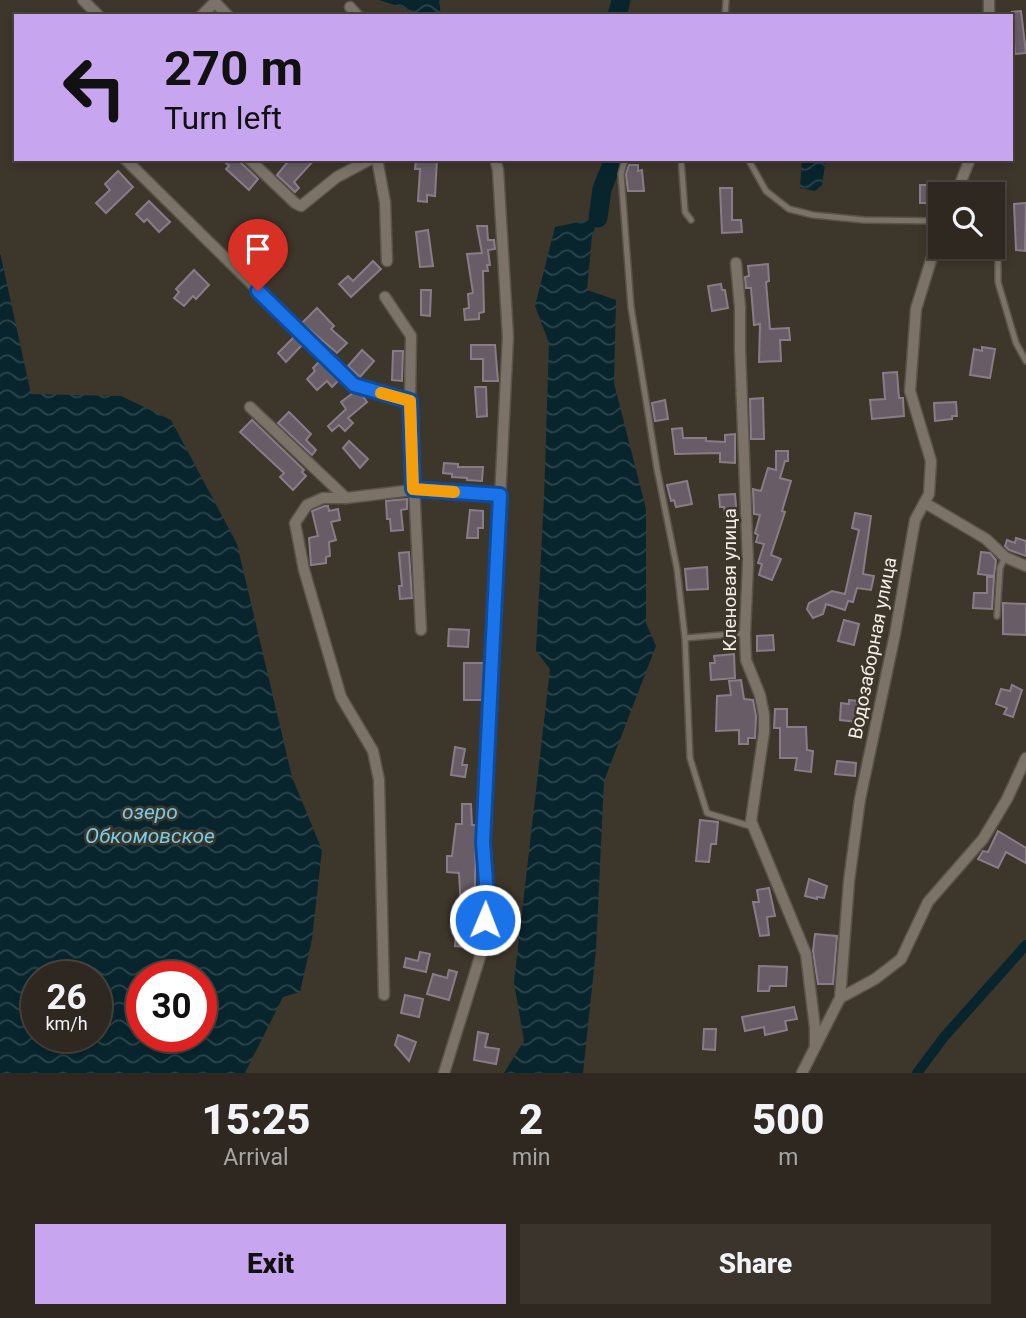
<!DOCTYPE html>
<meta charset="utf-8">
<style>
:root{--surface:#2e2820;--page:#3a342d;--text:#f1f3f6;--muted:#a7a6a5;--line:#49443e;--accent:#c7a6ef}
body{margin:0;font-family:Roboto,sans-serif;background:var(--page);color:var(--text);height:100vh;display:flex;flex-direction:column;font-size:26px;white-space:nowrap}
*{box-sizing:border-box;margin:0}
p{font-size:23px;color:var(--muted)}
.icon{flex:none;width:38px;height:38px;fill:none;stroke:currentColor;stroke-width:2;stroke-linecap:round;stroke-linejoin:round}
.map{position:relative;height:1073px;overflow:hidden}
.sheet{display:flex;flex-direction:column;background:var(--surface);flex:1}
.sheet>*{flex:none}
.guide{position:absolute;left:14px;top:14px;width:999px;height:147px;border-radius:0px;box-shadow:0 4px 10px #0003,0 0 0 2px var(--line);background:#c7a6ef;color:#111;overflow:hidden}
.controls{position:absolute;left:928px;top:182px;display:grid;gap:14px}
.controls a{display:grid;place-items:center;width:77px;height:77px;border-radius:0px;background:var(--surface);box-shadow:0 4px 10px #0003,0 0 0 2px var(--line);font-size:35px}
.speed{position:absolute;left:21px;top:961px;display:flex;gap:14px;font-size:35px;font-weight:700;text-align:center}
.speed>*{display:grid;place-content:center;width:91px;height:91px;border-radius:50%;background:var(--surface);box-shadow:0 4px 10px #0003,0 0 0 2px var(--line);line-height:1}
.speed small{font-size:18px;font-weight:400}
.speed .limit{border:10px solid #d22;background:#fff;color:#111}
.pin{position:absolute;display:grid;place-items:center;width:60px;height:60px;color:#fff;margin:-72px -30px;border-radius:50% 50% 50% 0;rotate:-45deg;box-shadow:0 0 7px #0007}
.pin .icon{rotate:45deg}
.me{position:absolute;width:77px;margin:-38px;rotate:1deg;stroke-linejoin:round;filter:drop-shadow(0 0 5px #0008)}
.turn{display:flex;align-items:center;gap:24px;height:147px;padding:0 35px;font-size:32px}
.turn .icon{width:91px;height:91px;stroke-width:2.5}
.turn b{display:block;font-size:49px;line-height:60px}
.eta{display:flex;justify-content:space-evenly;align-items:center;height:119px;text-align:center}
.eta b{font-size:42px;font-weight:800;line-height:49px}
.button{display:flex;gap:14px;margin-top:auto;padding:14px 35px}
.button a{flex:1;height:80px;border-radius:0px;background:var(--accent);color:#111;font-size:28px;font-weight:800;line-height:80px;text-align:center}
.button a+a{background:var(--page);color:var(--text)}
.map>svg:first-child{display:block}
.water{fill:url(#water-waves);fill-rule:evenodd}
.lines{fill:none;stroke-linecap:round;stroke-linejoin:round}
.canal{stroke:#08252e;stroke-width:10}
.river{stroke:#08252e;stroke-width:19}
.building{fill:#685d66;stroke:#887d87;stroke-width:2}
.lane-casing{stroke:#59544a;stroke-width:8}
.street-casing{stroke:#59544a;stroke-width:13}
.lane{stroke:#7b7367;stroke-width:5}
.street{stroke:#7b7367;stroke-width:10}
.route-casing{stroke:#114b97;stroke-width:18}
.route{stroke:#1a73e8;stroke-width:12}
.slow{stroke:#f59e0b;stroke-width:12}
.labels{text-anchor:middle;stroke-width:5;stroke-linejoin:round;paint-order:stroke}
.street-label{font-size:19px;fill:#f1ede6;stroke:#3d362b}
.water-label{font-size:21px;font-style:italic;fill:#75cce9;stroke:#3d362b}
</style>
<div class="map">
<svg width="1026" height="1073" viewBox="0 0 1026 1073">
<defs>
<pattern id="water-waves" width="16" height="10" patternUnits="userSpaceOnUse" patternTransform="scale(1.75)"><rect width="16" height="10" fill="#08252e"/><path d="M0 5q4-4 8 0t8 0" fill="none" stroke="#2c454c"/></pattern>
</defs>
<rect width="100%" height="100%" fill="#3d362b"/>
<g class="water">
<polygon points="379,0 439,0 441,16 429,16"/>
<polygon points="802,159 826,159 822,185 815,191 800,188"/>
<polygon points="598,218 592,236 587,290 616,300 614,383 646,509 646,623 656,646 604,781 596,950 583,1073 504,1073 524,1041 514,982 550,669 536,651 544,498 549,343 535,306 555,227"/>
<path d="M 0,252 L 31,394 L 121,396 L 171,420 L 237,544 L 292,777 L 322,850 L 312,939 L 300,992 L 283,997 L 245,1073 L 0,1073 ZM 96,976 L 96,1036 L 37,1036 L 37,976 ZM 201,976 L 201,1036 L 142,1036 L 142,976 Z"/>
</g>
<g class="lines">
<polyline class="canal" points="917,1073 944,1037 1026,945"/>
<g class="river">
<polyline points="617,16 621,0"/>
<polyline points="598,218 602,189 614,159"/>
</g>
</g>
<g class="building">
<polygon points="1021,11 1026,53 1015,54 1012,12"/>
<polygon points="222,159 237,159 258,179 249,190 226,169 229,166"/>
<polygon points="290,159 315,159 294,182 299,188 295,192 277,175"/>
<polygon points="437,159 435,196 427,195 427,202 418,201 420,169 415,169 416,160"/>
<polygon points="629,165 638,165 638,171 642,170 644,191 628,191 626,174"/>
<polygon points="118,171 133,187 106,213 96,203 110,190 105,184"/>
<rect x="920" y="185" width="15" height="18"/>
<polygon points="720,188 732,188 732,220 741,220 742,232 722,233"/>
<polygon points="149,201 170,222 159,232 147,219 144,222 136,214"/>
<polygon points="1026,203 1025,251 1016,250 1014,204"/>
<polygon points="477,226 487,226 488,240 494,240 495,249 488,250 490,265 487,265 488,271 483,271 484,312 479,313 479,319 465,320 464,309 469,308 468,294 473,293 467,254 482,253"/>
<polygon points="428,230 433,266 420,267 416,232"/>
<polygon points="251,236 262,248 250,258 239,247"/>
<polygon points="373,261 381,269 351,297 339,284 348,276 353,281"/>
<polygon points="768,264 769,281 766,282 770,329 789,328 790,340 780,340 781,361 759,362 760,324 754,325 751,288 746,288 745,277 749,276 748,266"/>
<polygon points="194,270 209,285 196,299 193,296 184,306 174,298 179,292 176,289"/>
<polygon points="721,284 722,290 725,290 728,308 712,311 708,286"/>
<polygon points="421,290 431,290 430,316 421,315"/>
<polygon points="317,308 334,326 331,329 347,343 337,353 302,323"/>
<polygon points="294,337 302,345 286,362 278,353"/>
<polygon points="471,345 495,345 498,381 483,381 483,359 471,359"/>
<polygon points="982,347 995,349 990,378 970,375 974,349 982,351"/>
<polygon points="362,350 374,361 360,377 348,366"/>
<polygon points="393,351 403,351 402,381 392,380"/>
<polygon points="319,362 338,381 332,387 327,381 317,390 307,379 315,371 313,368"/>
<polygon points="897,372 899,398 903,398 904,416 872,419 870,400 885,399 883,373"/>
<polygon points="475,387 486,387 487,416 477,417"/>
<polygon points="353,393 362,395 367,402 348,418 353,423 345,431 339,425 332,431 328,426 346,409 341,402"/>
<polygon points="763,398 764,439 751,439 750,399"/>
<polygon points="665,400 668,419 655,421 652,403"/>
<polygon points="956,402 957,416 952,416 952,419 935,421 934,403"/>
<polygon points="289,412 311,434 306,440 316,450 312,455 278,423"/>
<polygon points="252,420 304,470 302,472 306,476 293,490 280,477 284,473 240,432"/>
<polygon points="682,428 683,438 706,438 706,441 725,442 725,435 735,434 735,463 720,462 720,453 675,454 672,429"/>
<polygon points="349,441 368,459 360,468 343,448"/>
<polygon points="776,451 788,451 788,461 785,461 780,478 791,481 782,511 785,512 771,555 781,559 772,580 759,575 762,564 758,563 764,544 756,542 758,535 755,533 760,515 754,514 753,489 761,491 768,468 776,470"/>
<polygon points="444,463 458,464 458,467 483,467 482,481 467,480 467,478 452,477 452,474 443,473"/>
<polygon points="687,481 692,504 676,507 674,500 671,501 667,485"/>
<polygon points="735,494 737,519 726,520 724,507 720,507 719,495"/>
<polygon points="407,499 407,509 401,510 403,530 391,531 390,519 387,519 386,501"/>
<polygon points="325,506 328,506 329,511 338,509 340,520 331,522 336,540 329,542 330,556 326,557 326,563 311,565 309,538 318,536 312,511"/>
<polygon points="470,510 483,511 483,528 478,528 478,538 467,538"/>
<polygon points="855,513 871,516 863,574 874,576 871,590 857,588 853,602 848,601 845,610 826,604 823,614 813,618 807,609 809,603 832,591 845,594 859,530 852,528"/>
<polygon points="1016,538 1026,541 1026,556 1009,550 1005,546 1007,540 1015,543"/>
<polygon points="409,552 412,598 400,599 399,586 402,586 399,553"/>
<polygon points="981,552 990,553 996,560 994,576 978,574"/>
<polygon points="707,567 708,589 687,590 685,569"/>
<polygon points="987,577 994,577 992,609 973,608 974,593 987,593"/>
<polygon points="1003,603 1026,604 1026,635 1003,634"/>
<polygon points="844,620 859,624 854,645 838,641"/>
<polygon points="449,629 469,630 468,647 448,646"/>
<polygon points="773,635 774,650 757,651 757,636"/>
<polygon points="734,654 735,678 711,680 710,663 715,663 714,656"/>
<polygon points="464,663 484,663 482,700 464,700"/>
<polygon points="741,680 744,699 753,700 756,716 755,738 748,738 748,744 739,744 739,730 716,731 717,696 731,695 729,681"/>
<polygon points="1012,685 1022,690 1013,717 1004,714 1007,708 996,704 1001,689 1010,691"/>
<polygon points="849,700 858,701 857,722 840,720 841,703 849,704"/>
<polygon points="775,709 787,709 787,727 806,727 807,750 813,751 811,772 795,770 797,758 780,758 780,728 774,728"/>
<polygon points="455,747 465,749 462,765 467,765 465,777 451,775"/>
<polygon points="837,761 856,763 855,776 835,774"/>
<polygon points="462,804 471,804 472,825 476,825 475,887 477,906 461,907 459,873 447,872 447,856 452,856 456,824 462,824"/>
<polygon points="700,820 718,822 716,844 711,844 709,862 696,861"/>
<polygon points="998,831 1026,848 1026,863 1006,852 998,868 978,859 983,851 988,852"/>
<polygon points="809,879 827,886 824,898 817,897 817,899 805,896"/>
<polygon points="769,888 775,916 767,917 769,935 760,936 753,902 759,902 757,890"/>
<polygon points="462,923 473,924 472,937 477,938 474,948 455,946 456,936 460,936"/>
<polygon points="815,934 837,936 833,984 818,984 813,951"/>
<polygon points="420,952 430,954 426,972 404,967 406,958 418,961"/>
<polygon points="759,966 787,967 786,986 770,986 769,991 758,991"/>
<polygon points="449,970 457,972 449,1000 427,994 433,974 447,978"/>
<polygon points="405,995 423,999 419,1017 401,1013"/>
<polygon points="794,1007 797,1019 785,1021 787,1030 765,1035 764,1027 745,1031 742,1017"/>
<polygon points="704,1029 716,1029 715,1050 703,1049"/>
<polygon points="478,1032 488,1034 485,1047 499,1049 496,1064 474,1060"/>
<polygon points="398,1035 416,1042 409,1061 395,1045"/>
</g>
<g class="lines">
<defs>
<g id="lane">
<polyline points="725,16 726,0"/>
<polyline points="625,159 621,174 631,307 657,469 677,569 685,638 690,758 707,813 753,827"/>
<polyline points="681,159 685,212 691,220"/>
<polyline points="748,159 766,191 789,209 813,215 864,220 940,221"/>
<polyline points="998,187 998,282 1016,343 1026,361"/>
<polyline points="997,616 1000,568 1005,557"/>
<polyline points="685,638 745,633"/>
</g>
<g id="street">
<polyline points="83,0 99,16"/>
<polyline points="989,0 989,16"/>
<polyline points="350,7 358,16"/>
<polyline points="201,16 215,2 228,16"/>
<polyline points="125,159 354,385 410,401"/>
<polyline points="249,159 295,203 301,206 337,177 371,159"/>
<polyline points="377,159 385,202 387,261"/>
<polyline points="956,194 970,159"/>
<polyline points="736,263 740,307 740,349 748,564 745,633 746,660 760,695 764,715 764,732 751,821 806,954 815,1028 815,1046"/>
<polyline points="385,297 411,336 410,401 421,630"/>
<polyline points="250,407 346,498"/>
<polyline points="925,503 986,539 1005,557 1026,566"/>
<polyline points="384,995 379,780 373,751 341,697 304,570 295,523 307,505 323,498 346,498 413,490 500,495"/>
<polyline points="840,998 875,979 901,959 928,902 983,839 1007,799 1026,758"/>
<polyline points="444,1073 484,944 487,897 483,841 508,337 498,170 495,159"/>
<polyline points="802,1073 840,998 849,881 860,799 895,634 915,520 929,494 931,461 910,391 916,309 940,231"/>
</g>
</defs>
<use href="#lane" class="lane-casing"/>
<use href="#street" class="street-casing"/>
<use href="#lane" class="lane"/>
<use href="#street" class="street"/>
</g>
<g class="lines">
<defs>
<polyline id="route" points="258,291 354,385 410,401 413,489 500,495 483,842 487,897 485,920"/>
</defs>
<use href="#route" class="route-casing"/>
<use href="#route" class="route"/>
<polyline class="slow" points="381,393 410,401 413,489 454,492"/>
</g>
<g class="labels">
<g class="street-label">
<text transform="translate(729 580) rotate(-90)" y="7">Кленовая улица</text>
<text transform="translate(872 648) rotate(-79)" y="7">Водозаборная улица</text>
</g>
<g class="water-label">
<text x="150" y="819">озеро<tspan x="150" dy="24">Обкомовское</tspan></text>
</g>
</g>
</svg>
<div class="controls">
<a><svg class="icon" aria-label="search" viewBox="0 0 24 24"><circle cx="10" cy="10" r="6"/><path d="M15 15l6 6"/></svg></a>
</div>
<div class="speed"><div>26<small>km/h</small></div><div class="limit">30</div></div>
<div class="pin" style="left:258px;top:291px;background:#d93025"><svg class="icon" aria-label="arrive" viewBox="0 0 24 24"><path d="M6 21V4h12l-3 4 3 4H6"/></svg></div>
<svg class="me" style="left:485px;top:920px" viewBox="-20 -20 40 40"><circle r="17" fill="#1a73e8" stroke="#fff" stroke-width="3"/><path d="M0-11L8 9 0 5-8 9z" fill="#fff"/></svg>
<div class="guide">
<div class="turn"><svg class="icon" aria-label="left" viewBox="0 0 24 24"><path d="M17 20v-9H6M10 6l-5 5 5 5"/></svg><div><b>270 m</b>Turn left</div></div>
</div>
</div>
<section class="sheet">
<div class="eta">
<div><b>15:25</b><p>Arrival</p></div>
<div><b>2</b><p>min</p></div>
<div><b>500</b><p>m</p></div>
</div>
<div class="button"><a>Exit</a><a>Share</a></div>
</section>
